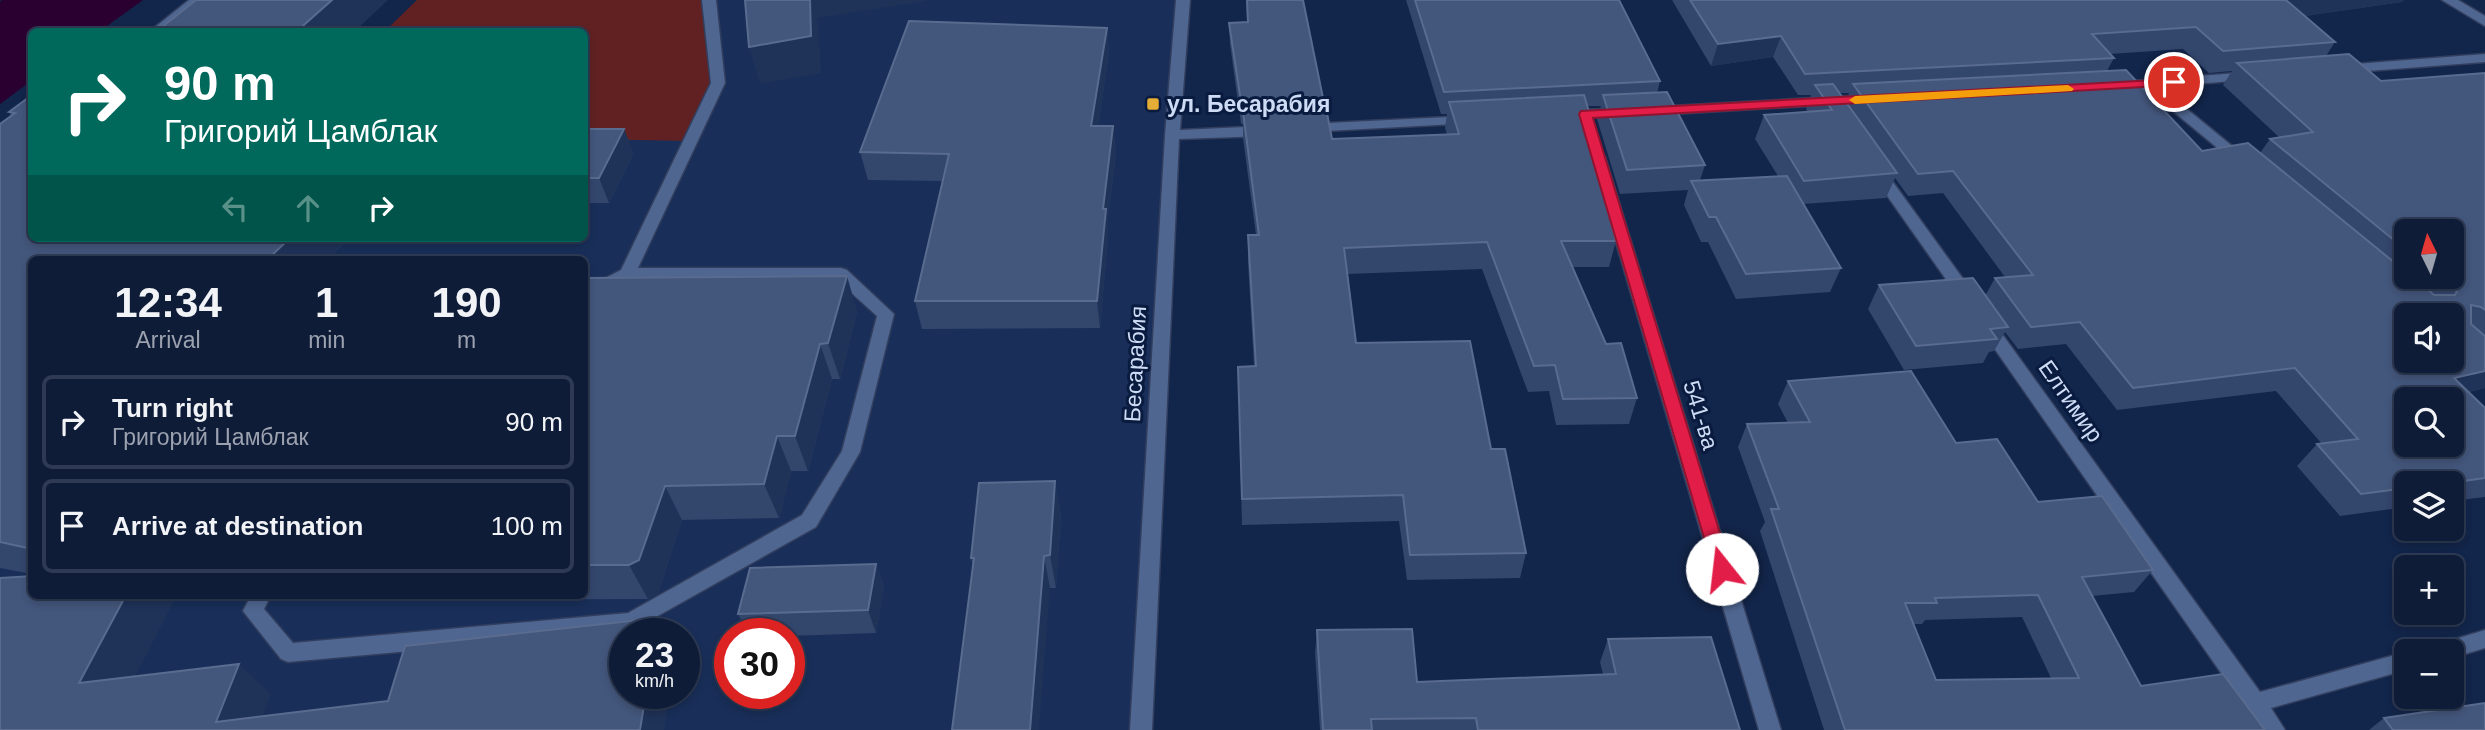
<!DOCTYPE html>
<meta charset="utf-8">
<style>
:root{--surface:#0e1c38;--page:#1c2943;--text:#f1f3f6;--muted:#9ba1ae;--line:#2e3a53}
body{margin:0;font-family:Helvetica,sans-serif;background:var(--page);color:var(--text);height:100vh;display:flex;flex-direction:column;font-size:26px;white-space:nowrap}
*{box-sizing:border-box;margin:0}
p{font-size:23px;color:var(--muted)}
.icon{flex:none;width:38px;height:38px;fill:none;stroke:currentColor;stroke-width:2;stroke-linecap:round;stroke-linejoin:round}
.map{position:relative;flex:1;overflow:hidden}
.details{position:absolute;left:28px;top:256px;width:560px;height:343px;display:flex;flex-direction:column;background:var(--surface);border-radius:10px;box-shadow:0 4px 10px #0003,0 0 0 2px var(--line)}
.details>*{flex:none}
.top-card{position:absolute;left:28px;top:28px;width:560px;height:214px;border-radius:10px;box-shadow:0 4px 10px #0003,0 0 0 2px var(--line);background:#00695c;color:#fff;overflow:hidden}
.needle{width:46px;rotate:355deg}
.tools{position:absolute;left:2394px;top:219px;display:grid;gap:14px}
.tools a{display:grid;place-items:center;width:70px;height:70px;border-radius:10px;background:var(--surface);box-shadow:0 4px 10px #0003,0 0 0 2px var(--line);font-size:35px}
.speed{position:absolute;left:609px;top:618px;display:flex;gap:14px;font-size:35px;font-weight:700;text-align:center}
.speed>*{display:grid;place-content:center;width:91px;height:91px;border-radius:50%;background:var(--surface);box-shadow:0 4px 10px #0003,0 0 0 2px var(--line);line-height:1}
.speed small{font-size:18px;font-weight:400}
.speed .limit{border:10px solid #d22;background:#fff;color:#111}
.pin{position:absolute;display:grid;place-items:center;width:60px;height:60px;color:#fff;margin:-30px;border:4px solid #fff;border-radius:50%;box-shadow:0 2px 7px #0007}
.me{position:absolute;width:77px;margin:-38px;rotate:344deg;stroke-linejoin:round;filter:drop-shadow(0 0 5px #0008)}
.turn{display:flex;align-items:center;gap:24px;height:147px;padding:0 21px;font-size:32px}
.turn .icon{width:91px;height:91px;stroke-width:2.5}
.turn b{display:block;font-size:49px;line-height:60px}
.lanes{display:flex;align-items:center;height:66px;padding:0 21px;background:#0003;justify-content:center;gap:35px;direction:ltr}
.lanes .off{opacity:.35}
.eta{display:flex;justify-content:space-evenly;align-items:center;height:119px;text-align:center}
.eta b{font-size:42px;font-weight:600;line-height:49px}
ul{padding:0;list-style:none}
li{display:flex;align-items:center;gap:21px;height:94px;margin:0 14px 10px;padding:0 7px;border:4px solid var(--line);border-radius:10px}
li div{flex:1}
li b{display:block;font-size:26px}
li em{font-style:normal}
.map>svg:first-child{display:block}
.built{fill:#192f59;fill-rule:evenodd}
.green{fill:#612122}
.water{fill:#2a0030}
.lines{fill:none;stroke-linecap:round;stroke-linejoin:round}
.service-casing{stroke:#323e5e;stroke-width:3}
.minor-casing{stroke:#323e5e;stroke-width:3}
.service{fill:#4f6690;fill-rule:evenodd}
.minor{fill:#4f6690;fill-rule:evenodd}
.wall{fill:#33466c;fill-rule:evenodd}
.shaded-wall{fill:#1f3258}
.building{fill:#43567b;stroke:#596b8e;stroke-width:2;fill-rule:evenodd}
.route{fill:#e11d48;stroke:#92132f;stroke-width:2}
.slow{fill:#f59e0b}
.poi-dot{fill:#e4ad35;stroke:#091b3f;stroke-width:2.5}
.labels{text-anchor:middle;stroke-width:6;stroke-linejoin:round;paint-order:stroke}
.poi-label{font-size:23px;font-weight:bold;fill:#cedbf4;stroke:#091b3f;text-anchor:start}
.street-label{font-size:23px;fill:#cedbf4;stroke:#091b3f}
</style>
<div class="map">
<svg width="2485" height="730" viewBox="0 0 2485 730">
<rect width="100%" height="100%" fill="#12254a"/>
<path class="built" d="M 709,0 L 1183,0 L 1141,730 L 0,730 L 0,149 L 32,238 L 584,238 L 585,139 ZM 32,259 L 584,259 L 584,595 L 32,595 ZM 625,634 L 684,634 L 684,693 L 625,693 ZM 730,634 L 789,634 L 789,693 L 730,693 Z"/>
<polygon class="green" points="417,0 709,0 718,83 692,141 585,139 584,32 384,32"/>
<polygon class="water" points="2,0 143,0 100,31 32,32 31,81 0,104 0,2"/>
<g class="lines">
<defs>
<polygon id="service" points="702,0 716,0 725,83 638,268 841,268 847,270 894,314 860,452 816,527 631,631 288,662 281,659 243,611 251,595 271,595 264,609 293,643 628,613 802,515 842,451 877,316 837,280 630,280 584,302 584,289 621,270 711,83"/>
<g id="minor">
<polygon points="189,0 204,0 164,32 149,32"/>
<polygon points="1176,0 1190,0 1180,130 1266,126 1273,131 1266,136 1179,139 1152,730 1130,730 1165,135"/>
<polygon points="2442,0 2458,0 2485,16 2485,26"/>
<polygon points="2485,54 2485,62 2342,73 2335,69 2342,65"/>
<polygon points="2251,72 2258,76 2256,79 2160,87 2248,159 2251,162 2248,165 2238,165 2145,88 2119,90 2112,86 2119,82"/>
<polygon points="1870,95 1875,96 1875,102 1654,115 1647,111 1654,107"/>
<polygon points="1622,108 1627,109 1629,112 1627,115 1566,119 1559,115 1566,111"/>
<polygon points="1469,116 1474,117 1476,120 1474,123 1308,132 1301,128 1308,124"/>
<polygon points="1598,152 1605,157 1781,730 1759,730 1591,157"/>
<polygon points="1877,165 1882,167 1974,294 1976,298 1974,302 1962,302 1869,170"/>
<polygon points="1986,318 1992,320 2260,692 2406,652 2406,670 2271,708 2285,730 2261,730 1980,328 1977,324 1980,320"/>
<polygon points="2485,630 2485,648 2452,658 2452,651 2433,651 2436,645"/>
</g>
</defs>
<use href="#service" class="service-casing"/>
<use href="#minor" class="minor-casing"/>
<use href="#service" class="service"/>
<use href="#minor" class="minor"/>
</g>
<g class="wall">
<path d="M 1246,0 L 1303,0 L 1323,98 L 1322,108 L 1332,139 L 1447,134 L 1445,128 L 1447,114 L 1441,114 L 1406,0 L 1619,0 L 1660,81 L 1657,93 L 1705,165 L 1700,180 L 1778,176 L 1755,139 L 1764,115 L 1808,112 L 1806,109 L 1811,95 L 1798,95 L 1773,57 L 1711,66 L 1672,0 L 2404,0 L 2402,2 L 2304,16 L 2335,42 L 2326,56 L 2381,81 L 2485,73 L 2485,388 L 2469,392 L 2485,408 L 2485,497 L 2452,501 L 2452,483 L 2406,483 L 2406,507 L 2340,516 L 2297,466 L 2317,444 L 2322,444 L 2276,391 L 2117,410 L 2066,344 L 2018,349 L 2005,332 L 1994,351 L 1989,352 L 1983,363 L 1904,370 L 1868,309 L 1879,285 L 1985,296 L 1995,278 L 2005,277 L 1943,193 L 1908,196 L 1895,178 L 1886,198 L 1803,204 L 1841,268 L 1830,292 L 1736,299 L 1708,242 L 1701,242 L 1684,205 L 1688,190 L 1620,194 L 1597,119 L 1601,106 L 1587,106 L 1606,169 L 1602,188 L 1616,241 L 1609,267 L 1572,267 L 1606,344 L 1637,398 L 1629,424 L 1556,425 L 1549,391 L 1528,392 L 1482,269 L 1347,274 L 1356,343 L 1491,449 L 1526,553 L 1520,578 L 1407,580 L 1399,521 L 1242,525 L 1238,367 L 1254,366 L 1248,262 L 1248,235 L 1256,235 L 1243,138 L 1243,124 L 1241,124 L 1230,44 L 1229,23 L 1247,22 ZM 2183,49 L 2209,73 L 2232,71 L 2223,85 L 2280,138 L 2270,139 L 2260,153 L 2202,151 L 2107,71 L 2114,58 L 2110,54 ZM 1840,93 L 1849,93 L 1846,102 ZM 2406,231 L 2452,276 L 2406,276 Z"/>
<polygon points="1107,28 1109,54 1098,126 1113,126 1116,153 1107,224 1108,237 1100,328 922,329 915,301 942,181 868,180 860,152"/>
<polygon points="32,95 349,238 328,259 32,259 32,574 0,568 0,124 11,116 9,112"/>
<polygon points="584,129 634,153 609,203 584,203"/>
<polygon points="584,278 857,311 840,379 832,379 808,471 791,471 779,518 682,520 658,593 648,599 395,600 390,595 584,595"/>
<path d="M 1788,381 L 1956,443 L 2038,502 L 2153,570 L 2134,592 L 2092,596 L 2141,686 L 2265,730 L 1824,730 L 1760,531 L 1765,522 L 1738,447 L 1747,424 L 1788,423 L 1778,404 ZM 2022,617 L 2051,678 L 1936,680 L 1914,624 L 1922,624 L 1925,620 Z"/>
<polygon points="1061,514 1056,588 1050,588 973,566 971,558"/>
<polygon points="876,564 884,587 876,633 789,636 789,634 748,634 738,614"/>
<polygon points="1317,630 1417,682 1603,674 1600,662 1608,639 1740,730 1320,730 1315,653"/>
<polygon points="2384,718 2485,730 2369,730"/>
</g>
<g class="shaded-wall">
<polygon points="332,0 388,0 354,32 296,32"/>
<polygon points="810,0 926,0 926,1 818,18 821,73 760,84 749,47"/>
<polygon points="2285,0 2404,0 2402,2 2272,21"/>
<polygon points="1107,28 1109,54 1094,153 1091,126"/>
<polygon points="1781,36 1773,57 1711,66 1718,44"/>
<polygon points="1113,126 1116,153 1107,224 1108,237 1100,328 1097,301 1103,209"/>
<polygon points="624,129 634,153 609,203 599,178"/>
<polygon points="290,238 349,238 328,259 268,259"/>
<polygon points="847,276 857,311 840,379 828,343"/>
<polygon points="820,344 832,379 808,471 795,436"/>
<polygon points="2485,371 2485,388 2436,399 2454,378"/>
<polygon points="777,436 791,471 779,518 764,484"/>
<polygon points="1055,481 1061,514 1056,588 1050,555"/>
<polygon points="665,486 682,520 658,593 648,599 629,565"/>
<polygon points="1044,556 1050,588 1039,730 1030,730"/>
<polygon points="876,564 884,587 876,633 868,610"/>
<polygon points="126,595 171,595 175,599 116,714 79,683"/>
<polygon points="658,618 667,634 656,634"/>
<polygon points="239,664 271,694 258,730 216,722"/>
<polygon points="646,693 670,693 664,730 640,730"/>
</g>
<g class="building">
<polygon points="196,0 332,0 296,32 156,32"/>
<polygon points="745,0 810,0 811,36 749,47"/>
<polygon points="1247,0 1303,0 1323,98 1241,102 1229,23 1248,22"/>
<polygon points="1415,0 1619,0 1660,81 1444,92"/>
<polygon points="1690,0 2286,0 2335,42 2223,51 2196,27 2092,34 2114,58 1805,74 1781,36 1718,44"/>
<polygon points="909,21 1107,28 1091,126 1113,126 1103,209 1106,209 1097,301 915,301 949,154 860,152"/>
<path d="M 2349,54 L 2381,81 L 2485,73 L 2485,310 L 2481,307 L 2471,305 L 2471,324 L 2485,336 L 2485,371 L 2454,378 L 2485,408 L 2485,478 L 2449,483 L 2406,483 L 2406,488 L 2361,494 L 2317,444 L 2358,439 L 2295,368 L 2133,388 L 2080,322 L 2031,327 L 1995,278 L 2033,275 L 1953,171 L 1918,174 L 1853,84 L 2126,70 L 2202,151 L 2248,143 L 2406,272 L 2406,276 L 2412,276 L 2434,295 L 2455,295 L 2457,291 L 2439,276 L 2452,276 L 2452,231 L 2406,231 L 2406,250 L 2270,139 L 2313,132 L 2237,63 ZM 2406,315 L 2452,315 L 2452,360 L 2406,360 ZM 2406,399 L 2452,399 L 2452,444 L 2406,444 Z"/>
<polygon points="1833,84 1897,173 1804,181 1764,115 1832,110 1815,85"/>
<polygon points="1667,92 1705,165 1627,170 1603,95"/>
<polygon points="32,95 32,238 290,238 268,259 32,259 32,549 0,542 0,124 15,113 9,112"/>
<polygon points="1584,95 1606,169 1597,170 1616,241 1561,241 1606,344 1621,343 1637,398 1563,399 1555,365 1534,366 1487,242 1344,248 1356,343 1470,341 1491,449 1505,449 1526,553 1410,555 1403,495 1242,499 1238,367 1256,366 1248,235 1259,235 1243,112 1326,108 1332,139 1459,134 1449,102"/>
<polygon points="584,129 624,129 599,178 584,178"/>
<polygon points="1787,176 1841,268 1746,274 1716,217 1709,217 1691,181"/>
<polygon points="847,276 828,343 820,344 795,436 777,436 764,484 665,486 639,560 629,565 584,565 584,278"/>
<polygon points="1973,278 2008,327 1990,329 1997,339 1916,346 1879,285"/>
<path d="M 1911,371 L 1956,443 L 1997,439 L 2038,502 L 2102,496 L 2153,570 L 2082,577 L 2141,686 L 2223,674 L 2265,730 L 1845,730 L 1771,509 L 1779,509 L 1747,424 L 1810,422 L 1788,381 ZM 2038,595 L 2079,678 L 1936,680 L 1905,603 L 1937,603 L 1935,598 Z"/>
<polygon points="1055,481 1050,555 1044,556 1030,730 952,730 974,558 971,558 979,483"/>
<polygon points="876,564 868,610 738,614 750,568"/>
<polygon points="32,576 32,595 126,595 79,683 239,664 216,722 388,701 405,646 658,618 656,634 625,634 625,693 646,693 640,730 0,730 0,578"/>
<polygon points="1412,629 1417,682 1616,674 1608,639 1711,637 1740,730 1478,730 1476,718 1371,719 1372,730 1323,730 1317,630"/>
<polygon points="2485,703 2485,730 2393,730 2384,718"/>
</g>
<polygon class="route" points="2174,79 2179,80 2179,85 1593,118 1731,569 1728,575 1722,577 1715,575 1579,114 1581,111"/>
<polygon class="slow" points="2068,85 2074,89 2072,91 1855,104 1849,100 1855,96"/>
<rect class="poi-dot" x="1146" y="97" width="14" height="14" rx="3.5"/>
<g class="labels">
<g class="poi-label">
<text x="1167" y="112">ул. Бесарабия</text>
</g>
<g class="street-label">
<text transform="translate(1135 364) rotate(-87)" y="8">Бесарабия</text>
<text transform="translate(2071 401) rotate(55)" y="8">Елтимир</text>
<text transform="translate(1701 415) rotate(73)" y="8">541-ва</text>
</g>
</g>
</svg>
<div class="tools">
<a><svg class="needle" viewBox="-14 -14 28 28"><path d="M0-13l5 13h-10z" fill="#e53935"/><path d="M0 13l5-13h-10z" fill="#9ba1ae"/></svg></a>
<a><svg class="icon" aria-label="sound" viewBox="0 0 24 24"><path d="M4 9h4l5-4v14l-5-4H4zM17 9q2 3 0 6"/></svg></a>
<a><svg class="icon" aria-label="search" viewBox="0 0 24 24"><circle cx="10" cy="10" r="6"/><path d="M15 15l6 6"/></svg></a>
<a><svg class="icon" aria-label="layers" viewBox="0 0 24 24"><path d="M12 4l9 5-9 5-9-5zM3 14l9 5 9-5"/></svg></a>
<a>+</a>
<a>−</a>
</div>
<div class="speed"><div>23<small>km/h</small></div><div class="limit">30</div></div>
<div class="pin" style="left:2174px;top:82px;background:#d93025"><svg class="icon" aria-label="arrive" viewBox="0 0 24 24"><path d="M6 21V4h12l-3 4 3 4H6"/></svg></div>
<svg class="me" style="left:1722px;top:569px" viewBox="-20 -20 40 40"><circle r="19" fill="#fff"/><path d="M0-13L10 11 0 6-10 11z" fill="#e11d48"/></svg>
<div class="top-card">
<div class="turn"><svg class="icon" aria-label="right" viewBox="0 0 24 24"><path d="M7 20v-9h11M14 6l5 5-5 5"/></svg><div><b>90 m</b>Григорий Цамблак</div></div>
<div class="lanes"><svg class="icon off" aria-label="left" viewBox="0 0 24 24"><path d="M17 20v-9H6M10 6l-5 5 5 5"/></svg><svg class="icon off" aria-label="ahead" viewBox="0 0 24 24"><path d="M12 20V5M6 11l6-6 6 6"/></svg><svg class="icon" aria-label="right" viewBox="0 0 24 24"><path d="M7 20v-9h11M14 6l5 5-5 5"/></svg></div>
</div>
<section class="details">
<div class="eta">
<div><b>12:34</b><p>Arrival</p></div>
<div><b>1</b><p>min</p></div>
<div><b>190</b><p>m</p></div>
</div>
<ul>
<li><svg class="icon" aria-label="right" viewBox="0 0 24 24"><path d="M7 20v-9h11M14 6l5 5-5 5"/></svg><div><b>Turn right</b><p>Григорий Цамблак</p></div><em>90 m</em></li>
<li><svg class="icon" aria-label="arrive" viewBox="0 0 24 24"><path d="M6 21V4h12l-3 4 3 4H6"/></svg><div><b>Arrive at destination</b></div><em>100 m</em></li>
</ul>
</section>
</div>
